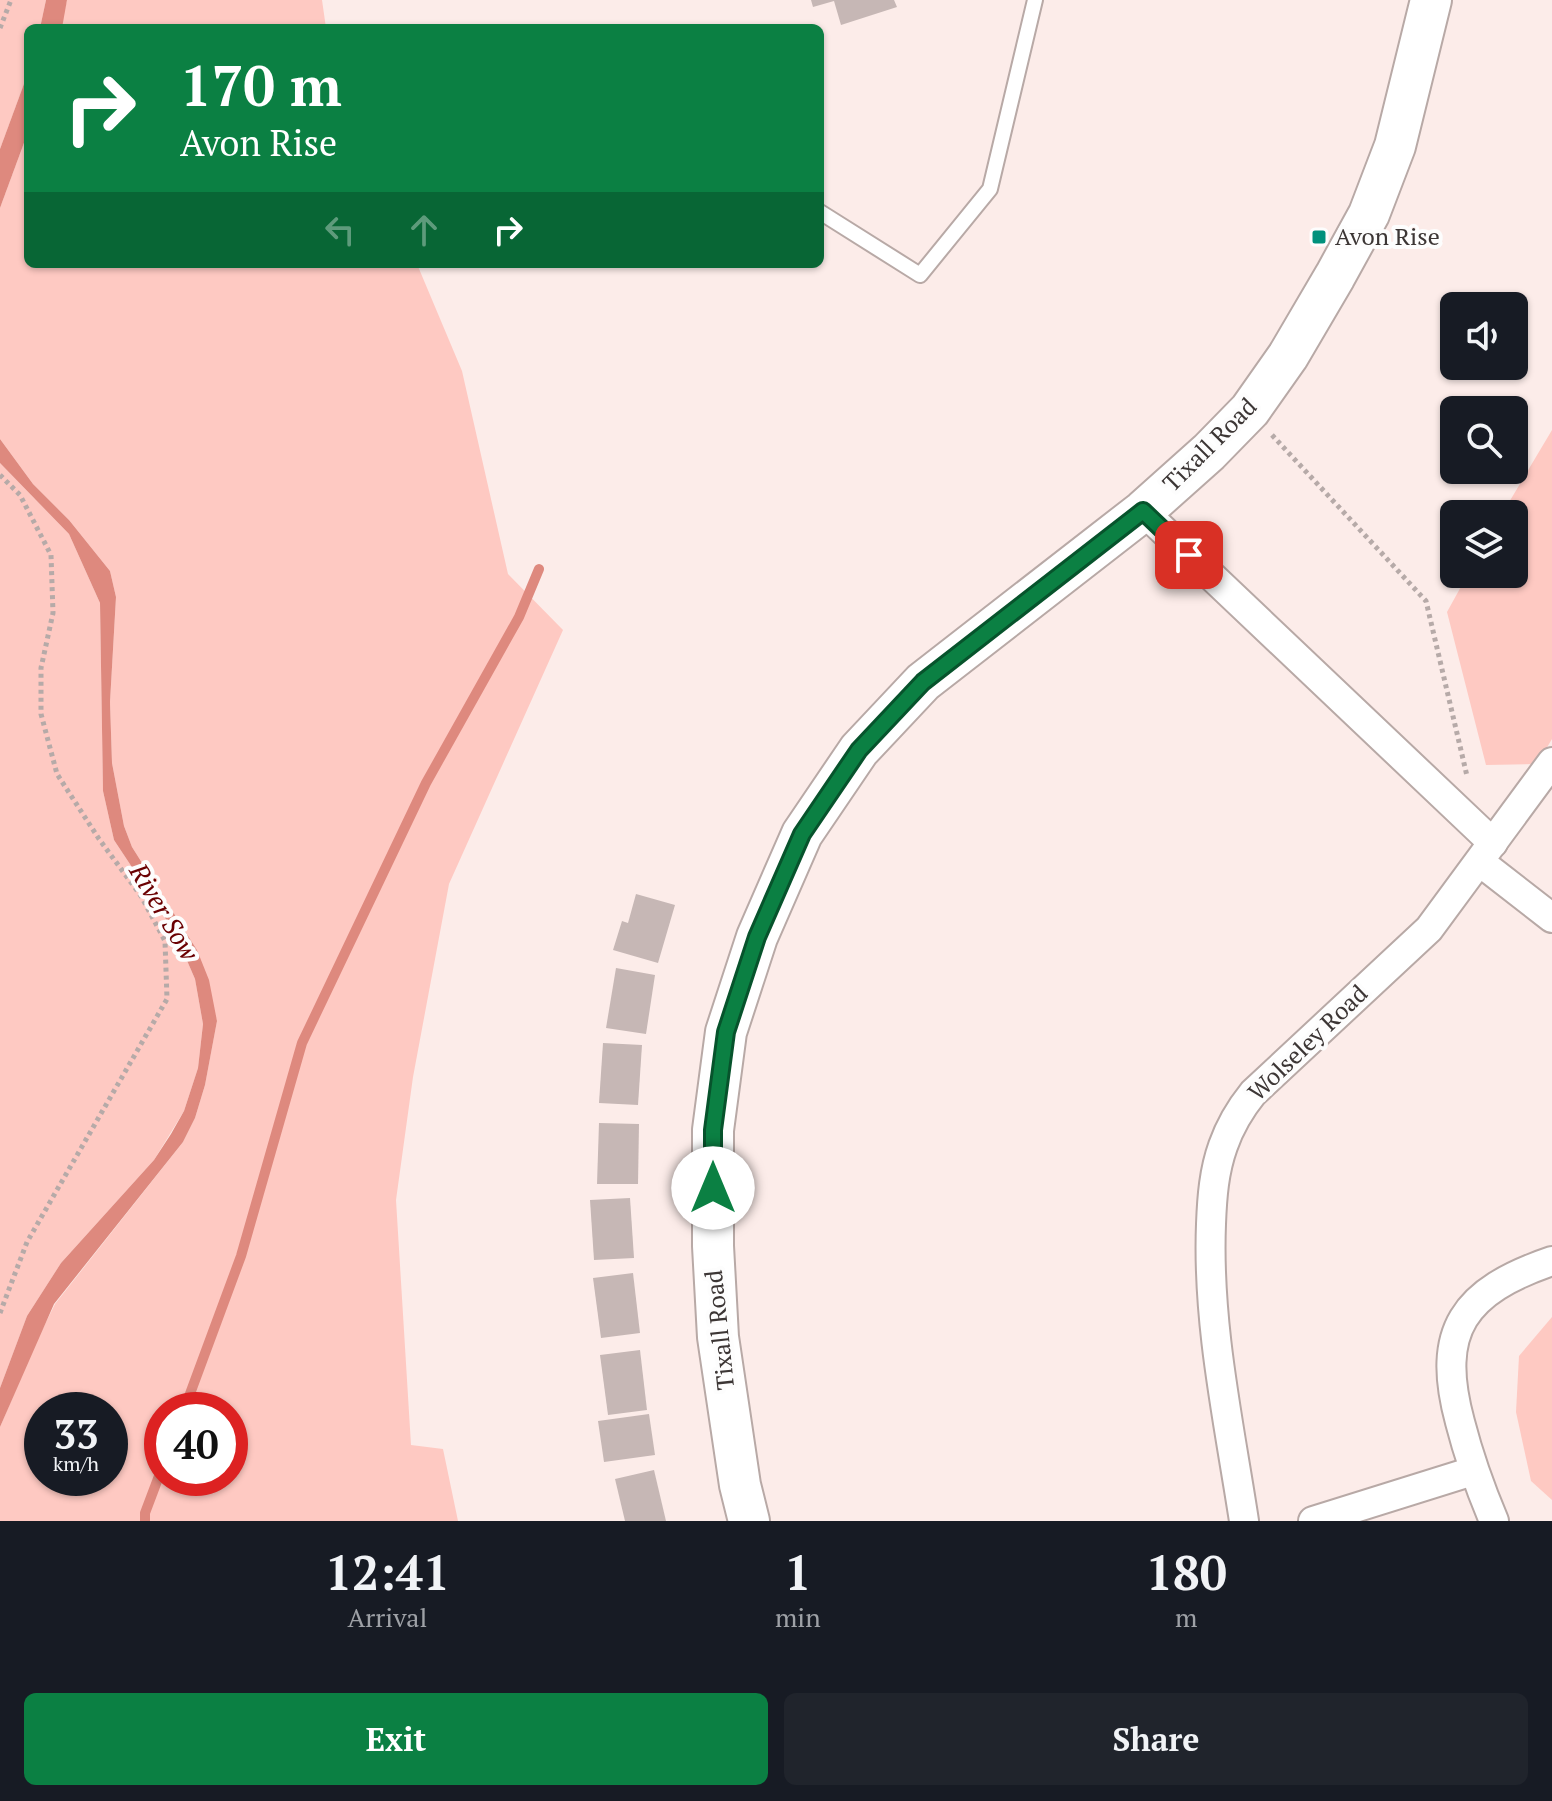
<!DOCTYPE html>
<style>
:root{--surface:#171b24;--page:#20242c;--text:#f1f3f6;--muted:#9ea1a6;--accent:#0b8043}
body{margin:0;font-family:"PT Serif",serif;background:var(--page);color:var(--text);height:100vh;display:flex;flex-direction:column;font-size:30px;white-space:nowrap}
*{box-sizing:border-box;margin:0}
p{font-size:26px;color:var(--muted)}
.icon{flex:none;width:44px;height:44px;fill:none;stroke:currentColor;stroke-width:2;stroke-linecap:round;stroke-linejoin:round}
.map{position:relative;height:1521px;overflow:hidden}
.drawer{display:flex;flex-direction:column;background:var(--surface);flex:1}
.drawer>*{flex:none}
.banner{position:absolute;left:24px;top:24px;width:800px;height:244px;border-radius:12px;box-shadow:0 2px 6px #0004;background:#0b8043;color:#fff;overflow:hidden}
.controls{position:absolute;left:1440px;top:292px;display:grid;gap:16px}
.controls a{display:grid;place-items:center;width:88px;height:88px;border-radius:12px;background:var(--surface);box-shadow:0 2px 6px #0004;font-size:40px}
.speed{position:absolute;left:24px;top:1392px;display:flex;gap:16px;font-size:40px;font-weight:700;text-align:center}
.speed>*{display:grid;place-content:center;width:104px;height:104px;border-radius:50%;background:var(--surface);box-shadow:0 2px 6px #0004;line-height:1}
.speed small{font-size:20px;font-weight:400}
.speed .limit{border:12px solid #d22;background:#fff;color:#111}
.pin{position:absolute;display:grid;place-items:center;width:68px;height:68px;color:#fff;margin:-34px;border-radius:16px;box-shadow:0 4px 12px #0006}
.me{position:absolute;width:88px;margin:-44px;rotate:0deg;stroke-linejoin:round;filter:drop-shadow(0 0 6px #0008)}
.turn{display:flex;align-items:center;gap:28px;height:168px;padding:0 24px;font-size:36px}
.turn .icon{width:104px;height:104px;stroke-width:2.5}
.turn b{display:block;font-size:56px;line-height:68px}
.lanes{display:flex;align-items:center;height:76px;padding:0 24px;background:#0003;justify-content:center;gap:40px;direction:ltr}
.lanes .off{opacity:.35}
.eta{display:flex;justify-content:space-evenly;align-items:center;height:136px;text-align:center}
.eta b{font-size:48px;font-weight:800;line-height:56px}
.cta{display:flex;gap:16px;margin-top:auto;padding:16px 24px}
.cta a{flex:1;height:92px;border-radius:12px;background:var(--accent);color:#fff;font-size:32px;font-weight:800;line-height:92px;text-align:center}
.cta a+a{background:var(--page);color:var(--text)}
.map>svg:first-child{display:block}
.green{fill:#fec9c2;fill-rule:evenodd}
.water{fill:#de897e}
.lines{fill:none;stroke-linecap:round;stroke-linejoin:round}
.stream{stroke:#de897e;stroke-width:10}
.building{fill:#c6b7b5}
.lane-casing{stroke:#b8a9a6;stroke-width:18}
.street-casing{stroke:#b8a9a6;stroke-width:32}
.secondary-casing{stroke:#b8a9a6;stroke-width:44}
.path{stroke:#b6aaa8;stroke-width:5;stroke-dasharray:4 4;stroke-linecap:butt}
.lane{stroke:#fff;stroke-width:14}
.street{stroke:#fff;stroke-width:28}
.secondary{stroke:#fff;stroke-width:40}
.route-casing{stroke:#07532c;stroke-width:20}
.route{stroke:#0b8043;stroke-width:14}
.poi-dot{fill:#00917c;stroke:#fdfdfd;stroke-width:3}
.labels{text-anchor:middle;stroke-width:8;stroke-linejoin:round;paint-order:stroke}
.poi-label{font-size:24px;fill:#3c3635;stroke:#fdfdfd;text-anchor:start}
.street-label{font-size:24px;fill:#3c3635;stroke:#fdfdfd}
.water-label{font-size:26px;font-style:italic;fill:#6a0002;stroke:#fdfdfd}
</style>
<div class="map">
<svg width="1552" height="1521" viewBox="0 0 1552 1521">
<rect width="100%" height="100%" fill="#fcece9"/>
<g class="green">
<polygon points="0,0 46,0 40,28 28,28 28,73 0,149"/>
<polygon points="67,0 322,0 326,28 60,28"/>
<path d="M 28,132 L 28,264 L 417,264 L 462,371 L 508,574 L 563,630 L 449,884 L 413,1077 L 396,1200 L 411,1445 L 443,1449 L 458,1521 L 0,1521 L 0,1427 L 37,1340 L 55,1304 L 183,1142 L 195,1118 L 205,1085 L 217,1021 L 197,950 L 132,847 L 124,826 L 112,763 L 110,702 L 116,597 L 110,571 L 69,520 L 33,484 L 0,439 L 0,208 ZM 42,1410 L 110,1410 L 110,1478 L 42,1478 ZM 162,1410 L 230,1410 L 230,1478 L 162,1478 Z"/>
<polygon points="1552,430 1552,739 1537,764 1486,765 1447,612 1468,574 1514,574 1514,514 1502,514"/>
<polygon points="0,463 69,534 100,603 103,791 114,840 163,914 182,949 195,979 203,1024 198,1068 184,1111 154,1160 61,1263 27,1316 0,1388"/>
<polygon points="1552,1317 1552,1500 1531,1481 1516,1412 1519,1356"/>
</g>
<g class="water">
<polygon points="46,0 67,0 62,28 40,28"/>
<polygon points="28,73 28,132 0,208 0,149"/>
<polygon points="0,439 33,484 69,520 110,571 116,597 110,702 112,763 124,826 132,847 197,950 209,980 217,1021 205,1085 195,1118 183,1142 54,1304 0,1427 0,1388 27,1316 61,1263 154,1160 171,1134 184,1111 198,1068 203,1024 195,979 182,949 163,914 114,840 103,791 100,603 69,534 0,463"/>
</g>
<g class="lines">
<g class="stream">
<polyline points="184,1410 241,1256 302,1043 426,783 519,617 539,569"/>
<polyline points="145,1521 145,1513 162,1468"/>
</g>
</g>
<g class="building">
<polygon points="811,0 894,0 897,7 841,25 834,1 813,7"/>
<polygon points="636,894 675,905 658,963 613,950 622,921 628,923"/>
<polygon points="616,968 655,975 646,1034 606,1028"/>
<polygon points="603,1043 642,1045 638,1105 599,1103"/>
<polygon points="599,1123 639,1124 638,1184 597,1184"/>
<polygon points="630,1198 634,1258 594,1260 590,1200"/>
<polygon points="633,1273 640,1333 601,1338 593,1278"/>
<polygon points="640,1350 647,1410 608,1415 600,1355"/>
<polygon points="649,1414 655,1455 604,1462 598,1421"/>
<polygon points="654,1470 666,1521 625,1521 615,1479"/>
</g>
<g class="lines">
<defs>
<polyline id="lane" points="820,212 920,275 990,189 1035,0"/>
<g id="street">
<polyline points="1143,511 1493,843"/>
<polyline points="1480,862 1552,918"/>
<path d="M 1244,1521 C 1229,1423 1207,1324 1211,1224 C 1212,1197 1214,1171 1223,1146 C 1230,1126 1240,1109 1253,1093 L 1429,929 L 1552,762"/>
<polyline points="1313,1521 1473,1471"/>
<path d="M 1494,1521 C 1480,1488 1469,1457 1460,1422 C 1435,1330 1464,1291 1552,1261"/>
</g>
<polyline id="secondary" points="749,1521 740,1485 718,1337 713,1246 713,1130 726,1032 757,937 802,834 859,750 923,682 1143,511 1209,452 1250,410 1288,356 1335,276 1369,214 1395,146 1431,0"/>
</defs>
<use href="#lane" class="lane-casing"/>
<use href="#street" class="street-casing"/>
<use href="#secondary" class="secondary-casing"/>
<g class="path">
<polyline points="0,28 11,0"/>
<polyline points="1272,435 1426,601 1467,776"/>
<polyline points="0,475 20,495 51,555 53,613 41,668 41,714 57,774 99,839 141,896 165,941 167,999 27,1242 0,1313"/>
</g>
<use href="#lane" class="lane"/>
<use href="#street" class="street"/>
<use href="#secondary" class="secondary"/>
</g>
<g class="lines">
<defs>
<polyline id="route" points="713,1188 713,1130 726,1032 757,937 802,834 859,750 923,682 1143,511 1189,555"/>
</defs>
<use href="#route" class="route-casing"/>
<use href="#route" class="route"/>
</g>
<rect class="poi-dot" x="1311" y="229" width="16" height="16" rx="4"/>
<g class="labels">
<g class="poi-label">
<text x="1335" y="245">Avon Rise</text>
</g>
<g class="street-label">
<text transform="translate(1210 445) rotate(-45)" y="8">Tixall Road</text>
<text transform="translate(1308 1043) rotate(-44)" y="8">Wolseley Road</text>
<text transform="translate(720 1330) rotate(-96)" y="8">Tixall Road</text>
</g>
<g class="water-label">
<text transform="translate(164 912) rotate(59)" y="9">River Sow</text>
</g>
</g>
</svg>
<div class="controls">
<a><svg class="icon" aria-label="sound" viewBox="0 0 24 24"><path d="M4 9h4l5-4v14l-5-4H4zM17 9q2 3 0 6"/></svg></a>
<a><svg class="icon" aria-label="search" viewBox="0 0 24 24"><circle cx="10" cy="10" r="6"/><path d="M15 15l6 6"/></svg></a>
<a><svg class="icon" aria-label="layers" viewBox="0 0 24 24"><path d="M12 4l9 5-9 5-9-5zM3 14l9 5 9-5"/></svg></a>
</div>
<div class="speed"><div>33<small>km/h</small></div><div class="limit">40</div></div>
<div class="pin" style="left:1189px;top:555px;background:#d93025"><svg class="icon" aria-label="arrive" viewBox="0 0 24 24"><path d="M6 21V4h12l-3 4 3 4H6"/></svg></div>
<svg class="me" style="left:713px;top:1188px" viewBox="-20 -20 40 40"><circle r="19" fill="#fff"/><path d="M0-13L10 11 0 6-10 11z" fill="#0b8043"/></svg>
<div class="banner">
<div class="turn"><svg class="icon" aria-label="right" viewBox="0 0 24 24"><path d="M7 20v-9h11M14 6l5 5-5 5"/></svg><div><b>170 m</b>Avon Rise</div></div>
<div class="lanes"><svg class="icon off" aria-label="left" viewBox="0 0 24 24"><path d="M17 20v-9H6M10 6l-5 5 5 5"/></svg><svg class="icon off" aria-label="ahead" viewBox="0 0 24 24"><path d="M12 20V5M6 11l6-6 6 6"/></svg><svg class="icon" aria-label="right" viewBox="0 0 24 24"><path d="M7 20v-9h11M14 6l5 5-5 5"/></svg></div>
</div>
</div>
<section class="drawer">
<div class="eta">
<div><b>12:41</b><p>Arrival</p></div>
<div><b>1</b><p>min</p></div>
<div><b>180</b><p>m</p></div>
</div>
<div class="cta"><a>Exit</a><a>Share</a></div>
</section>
